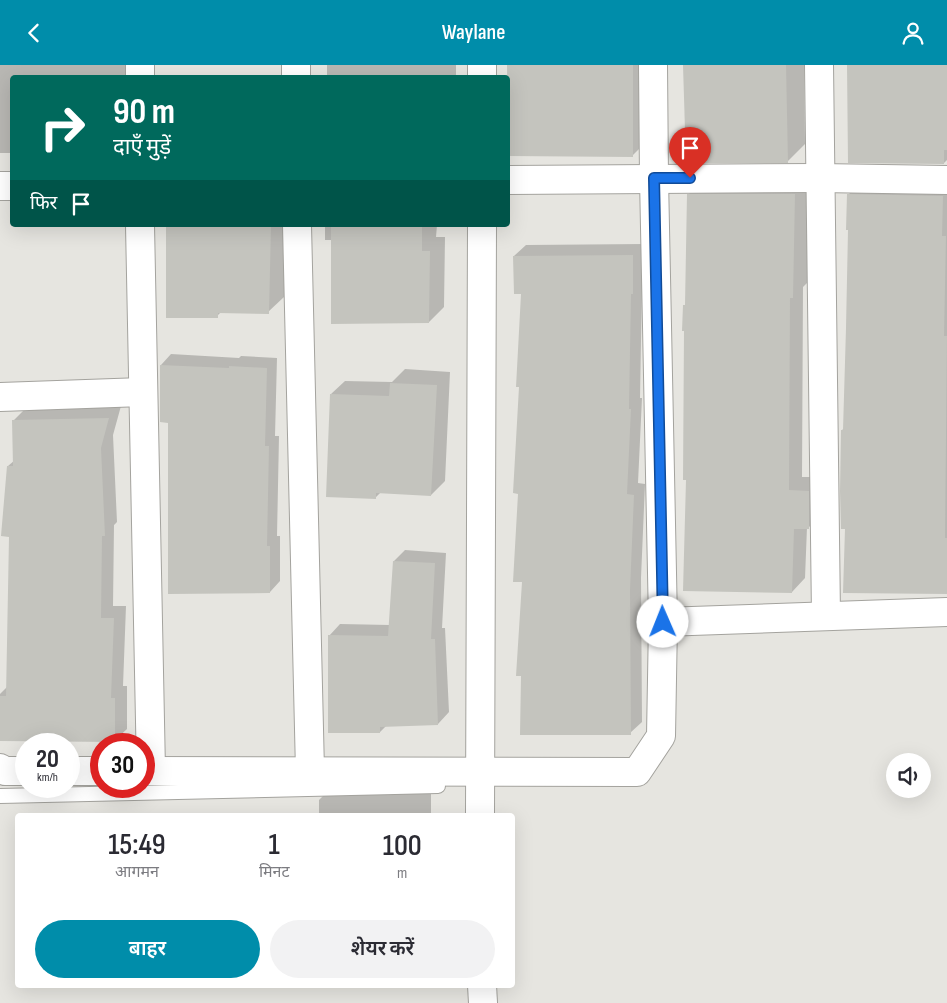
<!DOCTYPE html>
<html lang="hi">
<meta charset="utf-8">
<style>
:root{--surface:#fff;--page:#f2f2f3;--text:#2b2b33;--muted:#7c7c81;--accent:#008daa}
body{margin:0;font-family:"Sofia Sans Condensed","Noto Sans Devanagari",sans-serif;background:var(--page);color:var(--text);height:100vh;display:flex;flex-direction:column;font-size:19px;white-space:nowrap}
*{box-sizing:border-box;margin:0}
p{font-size:16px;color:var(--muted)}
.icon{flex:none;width:28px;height:28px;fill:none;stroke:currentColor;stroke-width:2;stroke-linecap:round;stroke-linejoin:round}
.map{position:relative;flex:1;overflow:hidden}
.drawer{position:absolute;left:15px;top:748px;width:500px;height:175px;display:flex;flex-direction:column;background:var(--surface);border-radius:5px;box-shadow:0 5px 20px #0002}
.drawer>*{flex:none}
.top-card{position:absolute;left:10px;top:10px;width:500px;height:152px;border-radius:5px;box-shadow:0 5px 20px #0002;background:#00695c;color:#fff;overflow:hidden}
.tools{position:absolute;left:886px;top:688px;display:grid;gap:10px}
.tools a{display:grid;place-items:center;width:45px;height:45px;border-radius:50%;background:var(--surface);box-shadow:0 5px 20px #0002;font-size:25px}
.speed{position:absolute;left:15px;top:668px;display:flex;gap:10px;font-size:25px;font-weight:700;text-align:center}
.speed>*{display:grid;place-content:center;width:65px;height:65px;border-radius:50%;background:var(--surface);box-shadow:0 5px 20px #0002;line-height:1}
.speed small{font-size:12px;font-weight:400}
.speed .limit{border:8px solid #d22;background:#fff;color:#111}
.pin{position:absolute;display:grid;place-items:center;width:42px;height:42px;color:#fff;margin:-51px -21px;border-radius:50% 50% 50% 0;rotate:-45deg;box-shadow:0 0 5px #0007}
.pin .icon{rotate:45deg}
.me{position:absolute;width:55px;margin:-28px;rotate:359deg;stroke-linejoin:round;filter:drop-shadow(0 0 4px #0008)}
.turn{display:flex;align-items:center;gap:18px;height:105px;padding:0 20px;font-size:22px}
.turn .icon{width:65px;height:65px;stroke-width:2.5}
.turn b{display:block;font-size:35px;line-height:42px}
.then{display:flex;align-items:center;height:48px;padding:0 20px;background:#0003;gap:10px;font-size:19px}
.eta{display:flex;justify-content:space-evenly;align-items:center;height:85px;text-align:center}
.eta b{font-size:30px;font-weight:600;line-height:35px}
.primary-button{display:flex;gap:10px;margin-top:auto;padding:10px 20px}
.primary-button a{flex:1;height:58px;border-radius:30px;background:var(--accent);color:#fff;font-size:20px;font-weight:600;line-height:58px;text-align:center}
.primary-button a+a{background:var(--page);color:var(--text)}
header{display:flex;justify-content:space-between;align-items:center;height:65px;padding:0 20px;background:var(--accent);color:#fff;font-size:22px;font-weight:600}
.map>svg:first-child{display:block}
.shadow{fill:#0003}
.building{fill:#c4c4be}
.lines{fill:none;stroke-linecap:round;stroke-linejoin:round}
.service-casing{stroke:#a4a39e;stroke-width:16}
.minor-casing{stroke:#a4a39e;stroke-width:30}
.service{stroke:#fff;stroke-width:14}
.minor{stroke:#fff;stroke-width:28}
.route-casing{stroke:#114b97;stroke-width:12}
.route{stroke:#1a73e8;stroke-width:9}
</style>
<header><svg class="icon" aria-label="back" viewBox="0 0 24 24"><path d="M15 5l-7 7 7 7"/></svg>Waylane<svg class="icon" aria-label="person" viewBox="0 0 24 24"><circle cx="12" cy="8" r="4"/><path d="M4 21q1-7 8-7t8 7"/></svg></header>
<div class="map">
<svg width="947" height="938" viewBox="0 0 947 938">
<rect width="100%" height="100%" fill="#e6e5e0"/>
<g class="shadow">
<polygon points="0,0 128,0 128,12 12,12 12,88 0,88"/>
<rect x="327" y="0" width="129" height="12"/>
<polygon points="509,0 650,0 650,73 632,91"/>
<polygon points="685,0 804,0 805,79 788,96"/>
<polygon points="849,0 947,0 947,95 944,98"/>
<polygon points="808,115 807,218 803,222 802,412 822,412 823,449 809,462 807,462 805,513 792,527 687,414 684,241 687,238 688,130 702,116"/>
<polygon points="862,116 947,117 947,528 846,463 842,365 845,363 848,263 848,130"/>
<polygon points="166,160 285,160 284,232 268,247 222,246 217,251 168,251"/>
<polygon points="313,160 437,160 436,172 445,172 444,242 429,257 332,175 325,175 325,162 314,162"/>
<polygon points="644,179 644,216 642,219 640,333 642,333 638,418 645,419 641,513 642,657 630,668 523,516 519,428 522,228 514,191 526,180"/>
<polygon points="171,289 239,293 241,291 277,293 275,371 279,371 277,471 280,471 280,516 270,527 169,356 161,356 161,300"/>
<polygon points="405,304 450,307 445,416 431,430 381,427 376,432 331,329 345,316 392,317"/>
<polygon points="121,341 113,370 117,457 114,460 113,541 126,541 123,621 127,621 127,664 114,676 0,674 0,629 8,621 10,471 8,401 15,395 14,355 26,343"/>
<polygon points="405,485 446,488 442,563 445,563 449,647 438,659 386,661 380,667 329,571 340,559 390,560 394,496"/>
<polygon points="333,721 431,721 431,750 319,750 319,735"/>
</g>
<g class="building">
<polygon points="507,0 633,0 633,92 508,91"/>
<polygon points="683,0 786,0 788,98 686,98"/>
<polygon points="847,0 947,0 947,85 944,85 944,99 848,98"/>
<polygon points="687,129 795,129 793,233 790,233 789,425 809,426 809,464 794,464 792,528 683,526 686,415 683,415 684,266 682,266 683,240 685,240"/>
<polygon points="847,129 943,131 942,171 946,171 944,271 947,271 945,473 947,473 947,529 843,528 845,464 841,464 840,426 841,365 843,365 846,263 848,165 846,165"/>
<polygon points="166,160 271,160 269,249 218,248 218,253 166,253"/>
<polygon points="331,160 422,160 422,186 430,186 429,258 331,259"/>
<polygon points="633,190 633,229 631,229 629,344 631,344 627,429 634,430 630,525 631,670 520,670 521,611 516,611 522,517 513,517 518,429 513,428 519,322 516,322 521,229 514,229 513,191"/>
<polygon points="160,300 229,303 229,301 267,303 265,381 269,381 267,481 270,481 270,528 168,529 168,358 160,357"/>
<polygon points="390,318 437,320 431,431 376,428 376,434 326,432 330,329 389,331"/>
<polygon points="109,353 101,383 105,471 102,471 101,553 114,553 111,633 115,633 115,677 0,676 0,631 6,631 9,472 1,471 7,401 13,401 12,355"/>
<polygon points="393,496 435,498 431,574 435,574 438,660 380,662 380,668 328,668 328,570 388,571"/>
</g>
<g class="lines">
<defs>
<polyline id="service" points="0,731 438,721"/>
<g id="minor">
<polyline points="296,0 296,12"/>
<polyline points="482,0 482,12"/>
<polyline points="819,0 826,551"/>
<polyline points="140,12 140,0"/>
<polyline points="508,115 819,113 947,115"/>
<polyline points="0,121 12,121"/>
<polyline points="140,160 151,706"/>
<polyline points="297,160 310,706"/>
<polyline points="0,332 143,327"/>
<polyline points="663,557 947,547"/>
<polyline points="0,703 5,706 26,706"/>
<polyline points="69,706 101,706"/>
<polyline points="144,706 637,707 661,671 663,557 654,113 653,0"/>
<polyline points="480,750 482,160"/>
<polyline points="482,920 483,938"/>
</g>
</defs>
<use href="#service" class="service-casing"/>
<use href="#minor" class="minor-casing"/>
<use href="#service" class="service"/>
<use href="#minor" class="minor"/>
</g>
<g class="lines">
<defs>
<polyline id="route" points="663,557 654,113 690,113"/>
</defs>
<use href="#route" class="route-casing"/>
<use href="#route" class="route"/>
</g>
</svg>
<div class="tools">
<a><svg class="icon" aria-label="sound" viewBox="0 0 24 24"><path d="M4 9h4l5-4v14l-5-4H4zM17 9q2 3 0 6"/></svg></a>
</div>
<div class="speed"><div>20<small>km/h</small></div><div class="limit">30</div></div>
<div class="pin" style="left:690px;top:113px;background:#d93025"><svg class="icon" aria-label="arrive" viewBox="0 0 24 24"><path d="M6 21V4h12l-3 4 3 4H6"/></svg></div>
<svg class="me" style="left:663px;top:557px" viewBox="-20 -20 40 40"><circle r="19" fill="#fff"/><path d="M0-13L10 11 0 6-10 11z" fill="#1a73e8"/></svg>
<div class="top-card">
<div class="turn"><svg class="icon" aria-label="right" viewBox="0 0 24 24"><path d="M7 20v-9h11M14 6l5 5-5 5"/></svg><div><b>90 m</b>दाएँ मुड़ें</div></div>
<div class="then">फिर<svg class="icon" aria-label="arrive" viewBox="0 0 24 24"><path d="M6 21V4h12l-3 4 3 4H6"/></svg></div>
</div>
<section class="drawer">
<div class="eta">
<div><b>15:49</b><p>आगमन</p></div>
<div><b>1</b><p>मिनट</p></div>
<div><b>100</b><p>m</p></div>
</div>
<div class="primary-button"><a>बाहर</a><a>शेयर करें</a></div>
</section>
</div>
